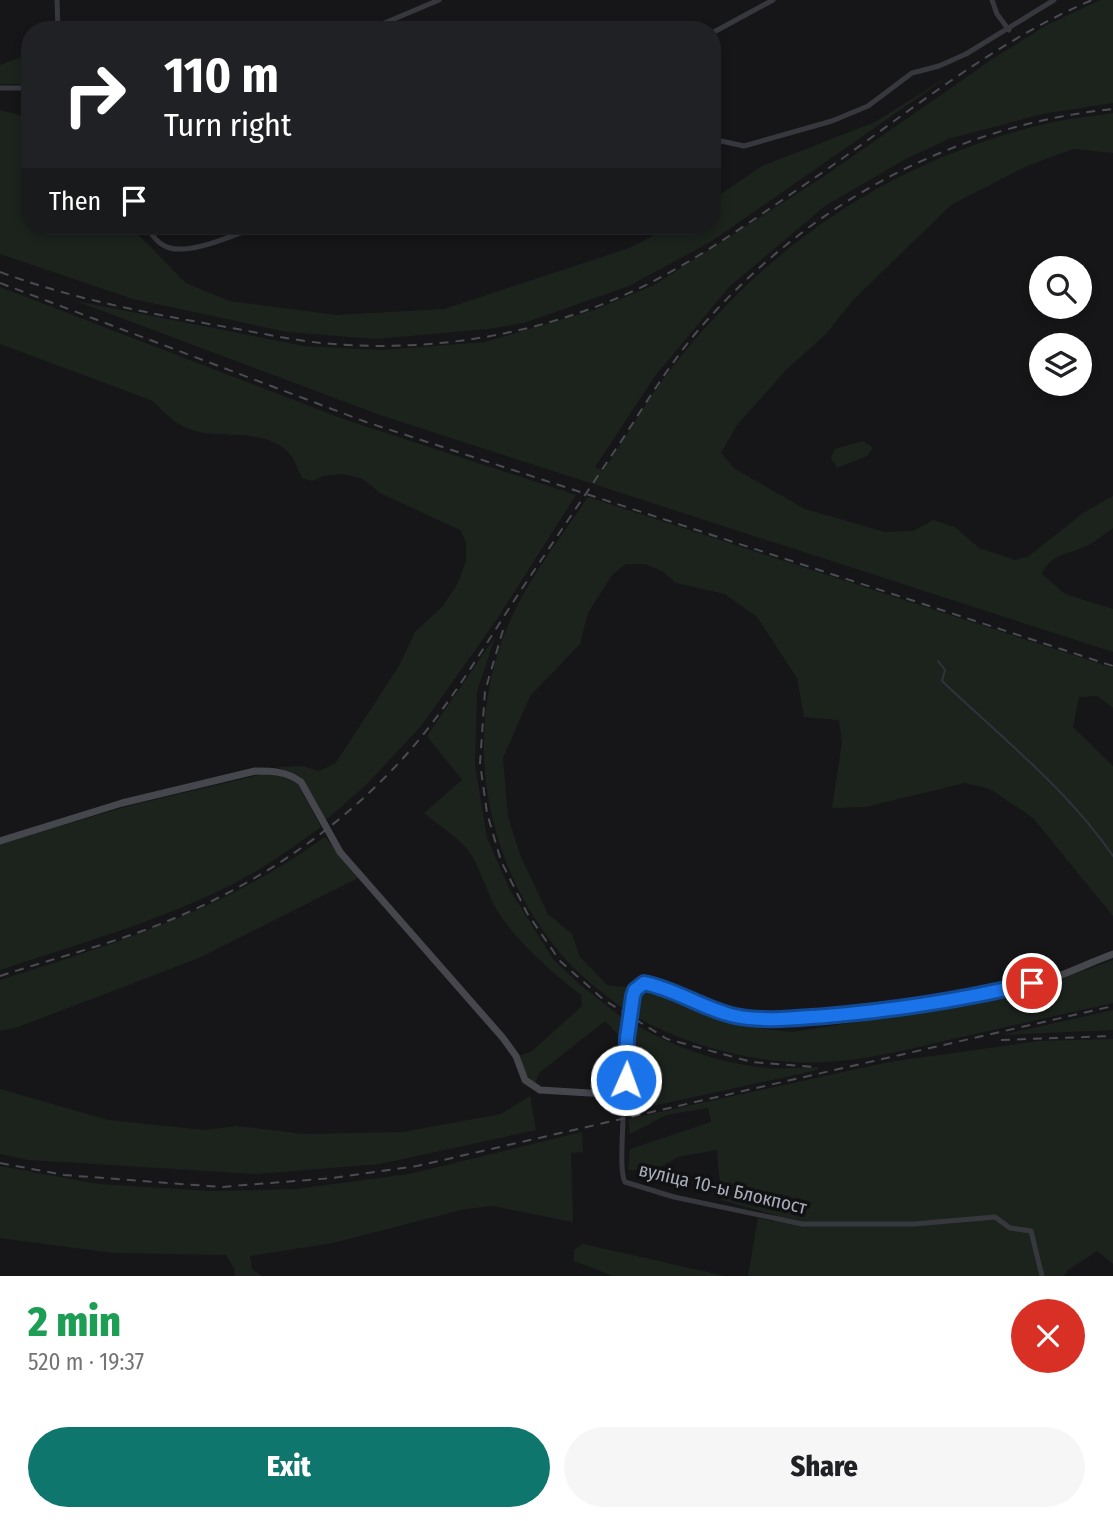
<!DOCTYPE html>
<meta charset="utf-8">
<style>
:root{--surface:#fff;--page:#f6f6f6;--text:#202124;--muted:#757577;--accent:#0f766e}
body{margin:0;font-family:"Fira Sans Condensed",sans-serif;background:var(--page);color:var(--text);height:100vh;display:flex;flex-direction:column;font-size:26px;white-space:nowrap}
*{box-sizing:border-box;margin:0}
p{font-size:23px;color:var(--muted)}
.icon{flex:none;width:38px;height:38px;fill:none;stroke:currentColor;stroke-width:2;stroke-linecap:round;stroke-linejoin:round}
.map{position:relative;height:1276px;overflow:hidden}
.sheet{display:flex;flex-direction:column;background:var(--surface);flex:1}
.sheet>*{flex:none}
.guide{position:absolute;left:21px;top:21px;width:700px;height:214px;border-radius:28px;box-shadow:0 4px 10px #0003;background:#202124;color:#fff;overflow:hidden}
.buttons{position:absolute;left:1029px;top:256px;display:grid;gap:14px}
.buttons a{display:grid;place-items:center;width:63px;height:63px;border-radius:50%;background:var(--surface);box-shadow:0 4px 10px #0003;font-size:35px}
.pin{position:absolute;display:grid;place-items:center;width:60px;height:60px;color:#fff;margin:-30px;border:4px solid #fff;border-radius:50%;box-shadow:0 2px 7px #0007}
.me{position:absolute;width:77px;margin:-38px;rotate:2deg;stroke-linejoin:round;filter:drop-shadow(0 0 5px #0008)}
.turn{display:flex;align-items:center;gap:24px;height:147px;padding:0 28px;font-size:32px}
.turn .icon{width:91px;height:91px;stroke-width:2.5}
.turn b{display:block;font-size:49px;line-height:60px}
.then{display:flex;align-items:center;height:66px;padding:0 28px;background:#0003;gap:14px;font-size:26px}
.round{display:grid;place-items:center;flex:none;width:74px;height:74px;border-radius:37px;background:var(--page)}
.overview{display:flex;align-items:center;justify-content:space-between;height:119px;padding:0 28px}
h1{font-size:42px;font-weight:800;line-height:52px;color:#1e9e55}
.primary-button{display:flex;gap:14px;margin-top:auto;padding:14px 28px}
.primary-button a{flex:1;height:80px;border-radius:42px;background:var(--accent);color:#fff;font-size:28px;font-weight:800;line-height:80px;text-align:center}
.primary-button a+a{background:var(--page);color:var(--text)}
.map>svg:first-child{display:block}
.green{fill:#1c231d}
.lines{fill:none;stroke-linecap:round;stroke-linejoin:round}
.stream{stroke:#2c353c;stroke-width:2}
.street{stroke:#37383d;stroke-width:5}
.secondary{stroke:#45474d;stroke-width:7}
.rail{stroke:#4a4c52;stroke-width:2;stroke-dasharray:9 7;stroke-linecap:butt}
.route-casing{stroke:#114b97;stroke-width:18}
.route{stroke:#1a73e8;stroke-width:12}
.labels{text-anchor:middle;stroke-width:7;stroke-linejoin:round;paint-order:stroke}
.street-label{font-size:19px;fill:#a8adb8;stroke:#111113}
</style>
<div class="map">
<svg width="1113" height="1276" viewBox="0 0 1113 1276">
<rect width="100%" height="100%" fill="#161618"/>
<g class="green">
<path d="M 1100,0 L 1113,0 L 1113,103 L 1042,114 L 948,139 L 902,161 L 825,206 L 729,287 L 655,376 L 595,467 L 603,471 C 626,437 646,401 671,369 C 767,245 892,160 1045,124 C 1067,118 1090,117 1113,113 L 1113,153 L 1073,149 L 1027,166 L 951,205 L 853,300 L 826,334 L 786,370 L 737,425 L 721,453 L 735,469 L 805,509 L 885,532 L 913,531 L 933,520 L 955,527 L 979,548 L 1015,560 L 1029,556 L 1083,513 L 1113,496 L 1113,528 C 1104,534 1094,543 1084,547 C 1066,555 1051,554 1042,574 L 1065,594 L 1113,609 L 1113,652 L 383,416 L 76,301 L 304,346 L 383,350 L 485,342 L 594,310 L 654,285 L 823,177 L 991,60 L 1045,26 Z"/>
<polygon points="21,57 30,58 30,84 0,84 0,65"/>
<polygon points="952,74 712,241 629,286 524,323 488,329 375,339 287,332 133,299 0,254 0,110 30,118 30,226 130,226 186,283 229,301 336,315 444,309 629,248 672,226 712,226 712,200 762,166 875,122"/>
<path d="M 0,287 L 346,420 L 576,495 L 497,619 L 422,725 L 365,786 L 326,820 L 300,776 L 277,767 L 303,766 L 318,771 L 335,764 L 399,666 L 415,632 L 443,606 L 458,583 L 466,561 L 466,542 L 460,530 L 380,493 L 363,479 L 343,474 L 324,476 L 312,481 L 302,478 C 298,471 296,461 290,454 C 264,426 224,440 192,430 C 176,426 164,412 153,401 L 0,344 Z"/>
<polygon points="863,441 873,448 867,456 837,468 831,458 835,449"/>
<path d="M 588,497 L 1113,668 L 1113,708 L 1097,696 L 1079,697 L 1073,727 L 1113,766 L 1113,916 L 1033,818 L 990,789 L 965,783 L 865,807 L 832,808 L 842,743 L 839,720 L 804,717 L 797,678 L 757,617 L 725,594 L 676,583 L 662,571 L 645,564 L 626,564 L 612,575 L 588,613 L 580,644 L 530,696 L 503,758 L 508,817 L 521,857 L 548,914 L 572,934 L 580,957 L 607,985 L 631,988 L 627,1012 C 602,992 575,973 556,948 C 486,860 464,744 503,638 C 521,587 558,542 588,497 Z"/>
<path d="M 495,637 L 477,692 L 475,765 L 487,838 L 510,890 L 553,959 L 579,984 L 624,1019 L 623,1040 L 605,1021 L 539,1073 L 535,1084 L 524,1074 L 519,1056 L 532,1051 L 582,1006 L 581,995 C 552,972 521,946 500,915 C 488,897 483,875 472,856 C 462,839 439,826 424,813 L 462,780 L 427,736 Z"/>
<path d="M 263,774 L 282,776 L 297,783 L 321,827 C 292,848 263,869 231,885 C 158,922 77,944 0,970 L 0,844 L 125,807 Z"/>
<path d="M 325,837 L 358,878 L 199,958 L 18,1027 L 0,1031 L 0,980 C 120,942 221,911 325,837 Z"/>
<path d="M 1113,960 L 1113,1003 C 1062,1014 1012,1026 961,1037 C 922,1046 881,1057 840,1061 C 769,1068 696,1050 634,1016 L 636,993 L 642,988 L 708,1015 L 749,1027 L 792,1032 L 951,1007 L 1042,986 Z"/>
<polygon points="1113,1010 1113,1030 1001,1035"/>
<path d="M 633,1023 C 673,1047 721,1064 768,1068 C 784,1069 801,1068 818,1067 L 818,1070 L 630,1111 Z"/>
<polygon points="1113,1039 1113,1264 1097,1251 1067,1271 1064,1276 748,1276 758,1218 773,1221 774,1215 721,1200 717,1150 678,1157 655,1170 628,1170 630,1149 711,1122 708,1108 666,1115 630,1134 628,1119 889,1062 1039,1041"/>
<polygon points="0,1089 108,1120 204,1130 237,1126 304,1134 403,1132 501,1114 530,1096 536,1130 380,1164 256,1174 29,1160 0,1154"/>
<polygon points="582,1132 583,1152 571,1153 573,1222 492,1206 465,1209 333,1243 250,1256 252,1269 262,1276 234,1276 235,1270 226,1255 113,1253 0,1238 0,1166 98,1184 210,1191 296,1189 409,1174"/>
<polygon points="583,1244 725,1276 613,1276 574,1261 574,1250"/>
</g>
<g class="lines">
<path class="stream" d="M 938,661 L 945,670 L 942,681 C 1000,736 1068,790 1113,856"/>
<g class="street">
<polyline points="57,0 58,30"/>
<polyline points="992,0 997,14 1009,30"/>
<polyline points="368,30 439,0"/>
<polyline points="712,33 773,0"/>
<polyline points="0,88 30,88"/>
<polyline points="712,139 744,146 832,121 868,106 912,73 939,66 966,54 1054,0"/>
<path d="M 146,226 C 153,236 158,245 170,248 C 193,254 237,234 258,226"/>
<path d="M 623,1095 C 625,1114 618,1170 625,1182 L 674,1197 L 802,1224 L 914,1224 L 995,1217 L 1010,1228 L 1031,1231 L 1042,1276"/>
</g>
<path class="secondary" d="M 0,841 L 122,803 L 255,771 C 272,771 286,771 301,782 L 340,852 L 503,1038 L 516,1056 L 525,1080 L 540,1090 L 623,1095 L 633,996 L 635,990 L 644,983 C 677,989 705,1011 739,1016 C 772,1021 806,1017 840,1014 C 915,1008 993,999 1064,974 C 1080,968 1096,960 1113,954"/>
<g class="rail">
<path d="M 0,272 C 70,298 142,312 215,325 C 250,331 286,339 321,343 C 433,354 547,334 648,284 C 705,255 757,217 810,181 C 901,119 989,44 1092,0"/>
<polyline points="0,283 366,422 1113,666"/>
<polyline points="503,630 485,691 480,763 487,813 501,861 527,913 560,961 604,1000 667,1039 752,1062 815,1067"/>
<path d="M 0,976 C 58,957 119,942 175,918 C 257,883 331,834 393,769 C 444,716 481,651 521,590 C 554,541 587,492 620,443 C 644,406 667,368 695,334 C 802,208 948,126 1113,109"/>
<polyline points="1001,1040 1113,1036"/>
<polyline points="0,1163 64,1175 221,1187 332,1178 417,1166 1113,1006"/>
</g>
</g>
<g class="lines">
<defs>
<path id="route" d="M 626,1080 L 627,1038 L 633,996 L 635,990 L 644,983 C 676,989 703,1009 735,1016 C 764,1022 796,1018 826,1016 C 896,1010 963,1000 1032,983"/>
</defs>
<use href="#route" class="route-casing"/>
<use href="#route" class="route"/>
</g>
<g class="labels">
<g class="street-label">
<text transform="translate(723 1188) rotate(13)" y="7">вуліца 10-ы Блокпост</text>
</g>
</g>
</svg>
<div class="buttons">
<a><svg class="icon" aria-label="search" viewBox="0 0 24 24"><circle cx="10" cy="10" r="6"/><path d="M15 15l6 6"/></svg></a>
<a><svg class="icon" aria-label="layers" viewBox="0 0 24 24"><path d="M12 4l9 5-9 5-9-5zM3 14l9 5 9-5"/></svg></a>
</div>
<div class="pin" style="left:1032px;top:983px;background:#d93025"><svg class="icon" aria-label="arrive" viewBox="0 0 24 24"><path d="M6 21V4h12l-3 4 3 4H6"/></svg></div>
<svg class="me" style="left:626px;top:1080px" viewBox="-20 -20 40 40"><circle r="17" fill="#1a73e8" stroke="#fff" stroke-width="3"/><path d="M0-11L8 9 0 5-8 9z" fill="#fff"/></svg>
<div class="guide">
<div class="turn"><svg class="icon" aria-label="right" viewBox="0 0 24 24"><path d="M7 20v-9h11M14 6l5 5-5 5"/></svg><div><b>110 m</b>Turn right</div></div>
<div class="then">Then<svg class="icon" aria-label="arrive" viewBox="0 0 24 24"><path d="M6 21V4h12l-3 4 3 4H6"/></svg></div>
</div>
</div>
<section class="sheet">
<div class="overview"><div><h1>2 min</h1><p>520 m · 19:37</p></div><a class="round" style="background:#d93025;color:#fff"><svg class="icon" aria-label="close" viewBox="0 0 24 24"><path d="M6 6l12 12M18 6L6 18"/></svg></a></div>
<div class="primary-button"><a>Exit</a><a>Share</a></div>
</section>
